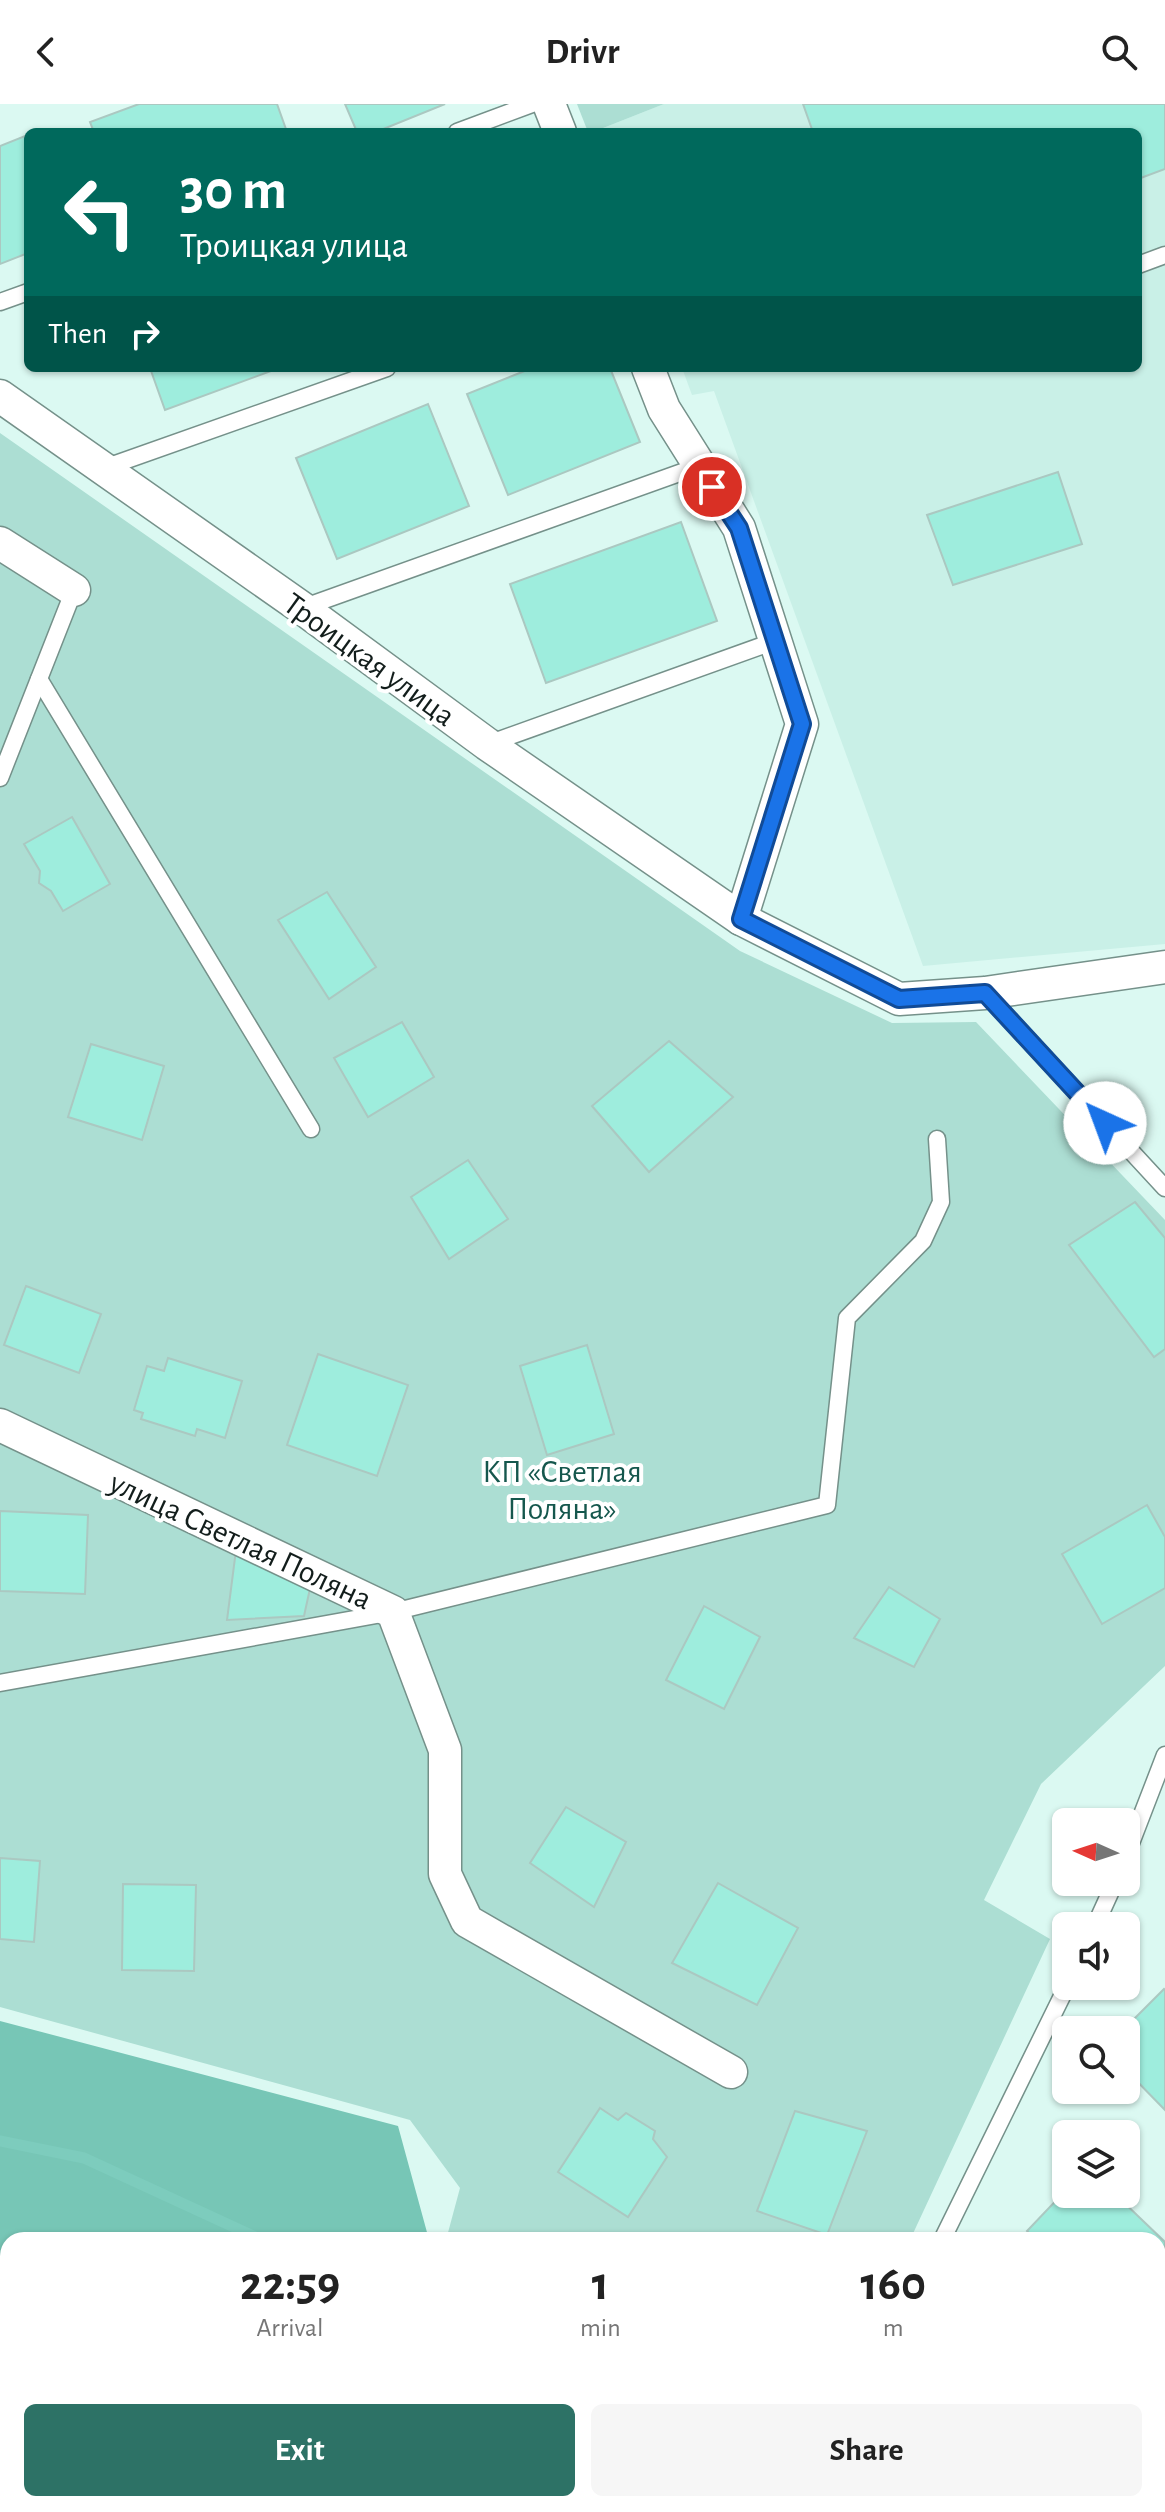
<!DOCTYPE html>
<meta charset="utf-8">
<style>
:root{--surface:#fff;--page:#f6f6f6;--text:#222;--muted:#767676;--accent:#2d7266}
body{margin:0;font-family:"Alegreya Sans",sans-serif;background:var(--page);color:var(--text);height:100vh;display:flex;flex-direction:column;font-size:30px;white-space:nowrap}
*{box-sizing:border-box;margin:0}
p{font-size:26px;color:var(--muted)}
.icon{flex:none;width:44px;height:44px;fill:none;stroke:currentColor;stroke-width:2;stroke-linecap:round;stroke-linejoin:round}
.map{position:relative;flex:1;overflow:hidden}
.side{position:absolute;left:0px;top:2128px;width:1166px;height:280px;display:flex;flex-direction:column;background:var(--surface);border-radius:24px 24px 0 0;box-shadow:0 2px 6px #0004}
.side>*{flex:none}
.hud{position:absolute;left:24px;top:24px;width:1118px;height:244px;border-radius:12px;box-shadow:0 2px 6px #0004;background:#00695c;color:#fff;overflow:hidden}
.needle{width:52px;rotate:273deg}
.controls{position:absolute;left:1052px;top:1704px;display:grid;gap:16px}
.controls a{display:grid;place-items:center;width:88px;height:88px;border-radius:12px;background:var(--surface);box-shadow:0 2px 6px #0004;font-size:40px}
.pin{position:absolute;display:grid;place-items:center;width:68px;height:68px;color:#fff;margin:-34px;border:4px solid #fff;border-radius:50%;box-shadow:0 2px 8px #0007}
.me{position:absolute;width:88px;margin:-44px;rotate:317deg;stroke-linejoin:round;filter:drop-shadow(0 0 6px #0008)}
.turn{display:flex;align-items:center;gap:28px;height:168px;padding:0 24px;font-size:36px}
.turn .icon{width:104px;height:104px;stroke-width:2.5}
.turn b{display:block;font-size:56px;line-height:68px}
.then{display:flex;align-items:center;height:76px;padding:0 24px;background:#0003;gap:16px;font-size:30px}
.eta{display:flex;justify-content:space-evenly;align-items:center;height:136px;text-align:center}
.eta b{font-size:48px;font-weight:700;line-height:56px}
.primary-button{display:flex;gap:16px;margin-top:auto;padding:16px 24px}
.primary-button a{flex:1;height:92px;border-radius:12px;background:var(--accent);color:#fff;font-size:32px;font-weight:700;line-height:92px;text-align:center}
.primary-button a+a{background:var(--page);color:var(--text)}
header{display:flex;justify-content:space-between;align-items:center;height:104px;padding:0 24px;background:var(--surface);font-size:36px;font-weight:700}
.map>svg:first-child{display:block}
.built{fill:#c9f0e7}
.green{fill:#acded3}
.forest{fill:#77c6b6}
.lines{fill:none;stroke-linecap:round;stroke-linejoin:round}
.stream{stroke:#7dccbd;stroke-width:11}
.building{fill:#9eeddd;stroke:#abc8c1;stroke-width:2}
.service-casing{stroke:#75918a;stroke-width:19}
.minor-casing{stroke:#75918a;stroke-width:35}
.service{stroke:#fff;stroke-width:16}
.minor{stroke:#fff;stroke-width:32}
.route-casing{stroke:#114b97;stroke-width:20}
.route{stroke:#1a73e8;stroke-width:14}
.labels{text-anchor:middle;stroke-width:8;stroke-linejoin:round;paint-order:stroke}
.street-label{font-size:32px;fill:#121d1b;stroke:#fff}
.park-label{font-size:32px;fill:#15574d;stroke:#fff}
</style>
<header><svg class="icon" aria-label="back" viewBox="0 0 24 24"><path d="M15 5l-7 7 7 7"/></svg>Drivr<svg class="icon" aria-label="search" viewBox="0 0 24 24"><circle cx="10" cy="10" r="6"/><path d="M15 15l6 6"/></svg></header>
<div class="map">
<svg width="1165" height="2408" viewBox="0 0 1165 2408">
<rect width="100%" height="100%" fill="#dbf9f2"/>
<polygon class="built" points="664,0 1165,0 1165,840 923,862 714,287 692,291 682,264 1138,264 1138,28 593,28"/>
<g class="green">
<polygon points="577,0 664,0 593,28 588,28"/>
<polygon points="0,329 740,847 892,919 976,918 1165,1116 1165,1562 1041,1680 984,1796 1050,1835 910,2136 446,2136 460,2084 410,2016 0,1903"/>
<polygon points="517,2400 931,2400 939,2408 525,2408"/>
</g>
<g class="forest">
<polygon points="0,1917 398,2022 428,2132 427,2136 8,2136 8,2180 0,2177"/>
<polygon points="404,2400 495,2400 503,2408 410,2408"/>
</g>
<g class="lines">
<g class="stream">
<polyline points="0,2037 84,2054 262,2136"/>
<polyline points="452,2400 459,2408"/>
</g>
</g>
<g class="building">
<polygon points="139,0 277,0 287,28 94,28 90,18"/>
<polygon points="345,0 445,0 376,28 357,28"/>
<polygon points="803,0 1165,0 1165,65 1138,75 1138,28 813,28"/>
<polygon points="25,32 28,39 28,149 0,160 0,42"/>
<polygon points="150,264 279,264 165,306"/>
<polygon points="532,264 610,264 640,338 508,391 467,290"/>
<polygon points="428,300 469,402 337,455 296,354"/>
<polygon points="1058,368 1082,440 953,481 927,411"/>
<polygon points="681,418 717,517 546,579 510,480"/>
<polygon points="72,713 110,780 63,807 51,787 39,779 40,767 24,740"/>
<polygon points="327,788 376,863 329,895 278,816"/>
<polygon points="402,918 434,973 368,1013 334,954"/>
<polygon points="669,937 733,993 649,1068 592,1002"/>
<polygon points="91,940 164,962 142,1036 68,1013"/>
<polygon points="468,1056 508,1115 449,1155 411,1093"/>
<polygon points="1135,1098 1165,1134 1165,1245 1154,1253 1069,1141"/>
<polygon points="26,1182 101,1210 79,1269 4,1241"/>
<polygon points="587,1241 614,1330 547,1351 520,1262"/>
<polygon points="318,1250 408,1281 377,1372 287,1341"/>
<polygon points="168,1254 242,1277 225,1334 197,1325 195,1332 141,1315 143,1309 134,1306 147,1262 164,1267"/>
<polygon points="1147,1401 1165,1433 1165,1484 1102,1520 1062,1450"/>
<polygon points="0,1407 88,1411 85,1490 0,1487"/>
<polygon points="236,1446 311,1480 304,1512 227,1516"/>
<polygon points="889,1483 940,1515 914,1563 854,1534"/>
<polygon points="704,1502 760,1533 724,1605 666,1576"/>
<polygon points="566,1703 626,1738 594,1803 530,1759"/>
<polygon points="0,1754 40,1757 34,1838 0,1835"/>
<polygon points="718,1779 798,1824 757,1901 672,1859"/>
<polygon points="123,1780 196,1781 194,1867 122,1866"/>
<polygon points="1164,1885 1165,1886 1165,2006 1126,1966 1126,1926 1123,1926"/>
<polygon points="600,2004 618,2016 626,2009 655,2027 653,2035 667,2053 628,2113 558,2068"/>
<polygon points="795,2007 867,2027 827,2131 757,2107"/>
<polygon points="1066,2086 1066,2090 1115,2090 1165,2138 1165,2167 1158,2174 1158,2136 1036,2136 1027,2127"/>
<polygon points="1158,2394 1165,2401 1165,2408 1097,2408 1105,2400 1158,2400"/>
<polygon points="1036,2400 1070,2400 1062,2408 1043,2408"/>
</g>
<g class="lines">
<defs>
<g id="service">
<polyline points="457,28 532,0"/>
<polyline points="1138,161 1165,151"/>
<polyline points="0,198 28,188"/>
<polyline points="104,364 387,264"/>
<polyline points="302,504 699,362"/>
<polyline points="39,575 311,1025"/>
<polyline points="488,640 775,537"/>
<polyline points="0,674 74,486"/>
<polyline points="985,889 1165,1084"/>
<polyline points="0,1579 393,1508 827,1401 847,1214 923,1137 941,1098 937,1035"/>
<polyline points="1126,1752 1165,1651"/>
<polyline points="1095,1822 1115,1778"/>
<polyline points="942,2136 1067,1882"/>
<polyline points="944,2400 952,2408"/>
</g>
<g id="minor">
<polyline points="549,0 560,28"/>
<polyline points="0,292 302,504 487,640 741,815 802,620 739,424 664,305 648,264"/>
<polyline points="0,439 74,486"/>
<polyline points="741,815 899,895 985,889 1165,863"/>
<polyline points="0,1321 393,1508 445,1646 445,1770 467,1817 731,1968"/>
</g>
</defs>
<use href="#service" class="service-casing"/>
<use href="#minor" class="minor-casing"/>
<use href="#service" class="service"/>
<use href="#minor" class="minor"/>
</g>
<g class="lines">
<defs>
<polyline id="route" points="712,383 739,424 802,620 741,815 899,895 985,889 1105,1019"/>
</defs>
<use href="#route" class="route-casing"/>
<use href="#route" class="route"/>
</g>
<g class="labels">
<g class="street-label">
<text transform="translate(370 555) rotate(36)" y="11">Троицкая улица</text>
<text transform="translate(241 1436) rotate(25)" y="11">улица Светлая Поляна</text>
</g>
<g class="park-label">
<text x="562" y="1378">КП «Светлая<tspan x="562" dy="37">Поляна»</tspan></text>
</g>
</g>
</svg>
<div class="controls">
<a><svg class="needle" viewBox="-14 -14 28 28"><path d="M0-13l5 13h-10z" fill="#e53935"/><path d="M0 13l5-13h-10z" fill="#767676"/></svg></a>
<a><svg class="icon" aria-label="sound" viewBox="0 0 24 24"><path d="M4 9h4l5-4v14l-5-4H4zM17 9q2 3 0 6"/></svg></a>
<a><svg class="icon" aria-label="search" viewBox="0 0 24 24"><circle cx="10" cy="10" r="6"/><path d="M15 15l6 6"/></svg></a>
<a><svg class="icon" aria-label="layers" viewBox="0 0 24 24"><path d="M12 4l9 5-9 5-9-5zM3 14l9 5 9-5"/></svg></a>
</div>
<div class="pin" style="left:712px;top:383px;background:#d93025"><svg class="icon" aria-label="arrive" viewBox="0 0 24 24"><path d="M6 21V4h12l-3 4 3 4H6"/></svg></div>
<svg class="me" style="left:1105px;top:1019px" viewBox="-20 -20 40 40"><circle r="19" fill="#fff"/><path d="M0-13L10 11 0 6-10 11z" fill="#1a73e8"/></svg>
<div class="hud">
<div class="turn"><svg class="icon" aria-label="left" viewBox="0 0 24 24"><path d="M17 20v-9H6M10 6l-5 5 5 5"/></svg><div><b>30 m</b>Троицкая улица</div></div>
<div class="then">Then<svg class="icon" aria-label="right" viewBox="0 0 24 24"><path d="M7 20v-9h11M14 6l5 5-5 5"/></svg></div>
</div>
<section class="side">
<div class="eta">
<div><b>22:59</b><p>Arrival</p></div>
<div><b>1</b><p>min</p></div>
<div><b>160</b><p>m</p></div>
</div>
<div class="primary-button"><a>Exit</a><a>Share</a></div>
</section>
</div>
